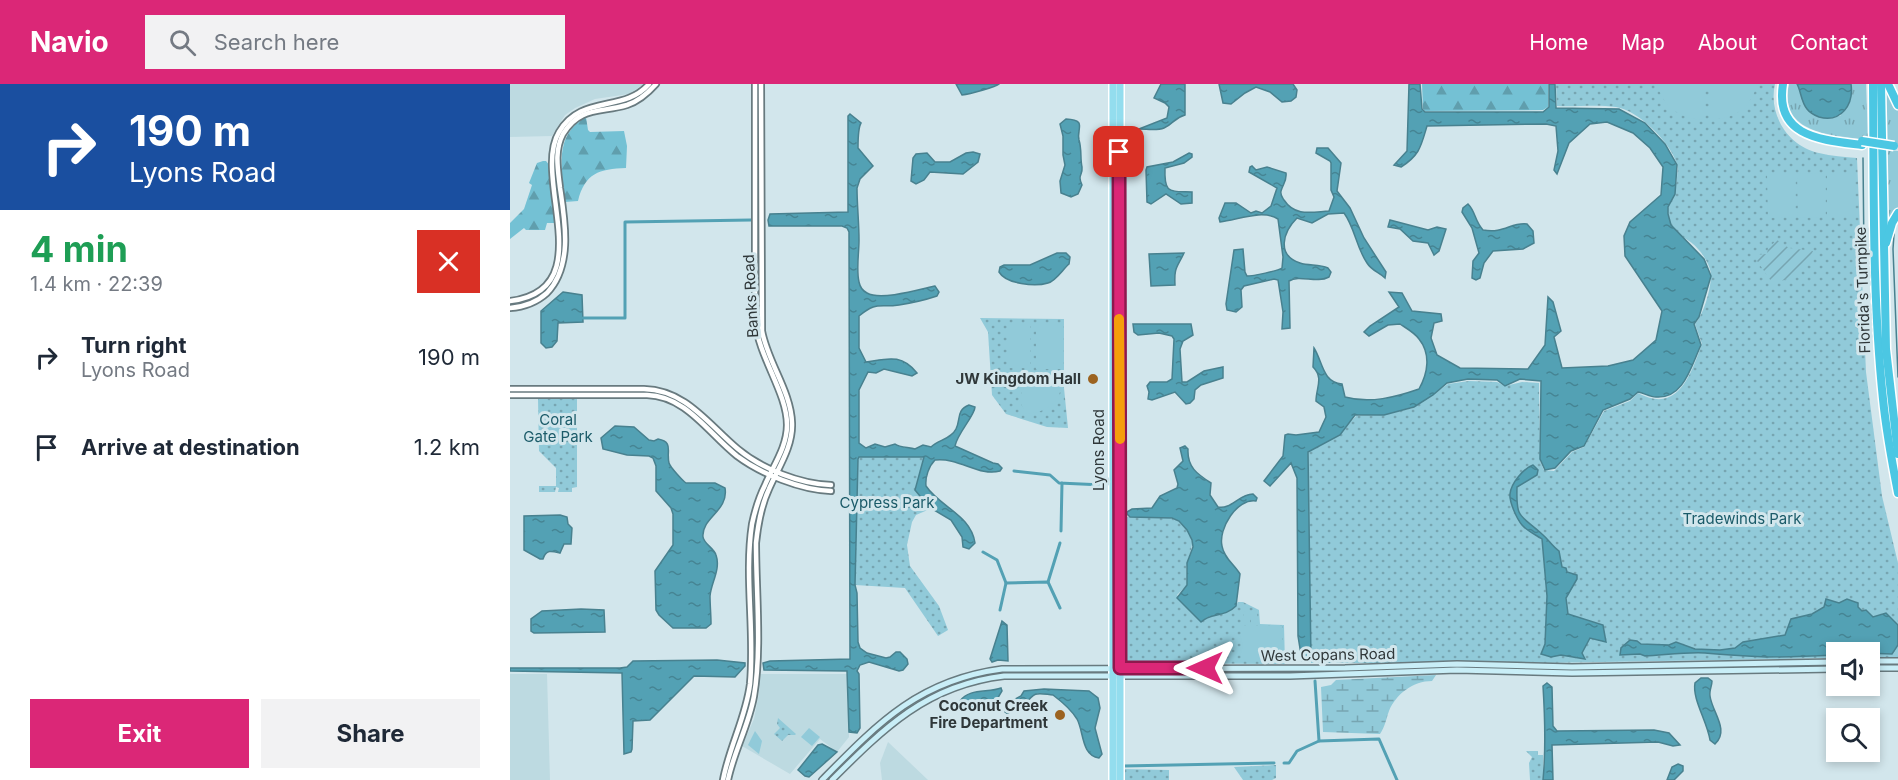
<!DOCTYPE html>
<meta charset="utf-8">
<style>
:root{--surface:#fff;--page:#f2f2f3;--text:#1f2937;--muted:#747a83;--accent:#db2777}
body{margin:0;font-family:Inter,sans-serif;background:var(--page);color:var(--text);height:100vh;display:flex;flex-direction:column;font-size:22px;white-space:nowrap}
*{box-sizing:border-box;margin:0}
p{font-size:20px;color:var(--muted)}
.icon{flex:none;width:33px;height:33px;fill:none;stroke:currentColor;stroke-width:2;stroke-linecap:round;stroke-linejoin:round}
.map{position:relative;flex:1;overflow:hidden}
.drawer{display:flex;flex-direction:column;background:var(--surface);width:510px}
.drawer>*{flex:none}
.guide{background:#1a4fa0;color:#fff;overflow:hidden}
.fabs{position:absolute;left:1316px;top:558px;display:grid;gap:12px}
.fabs a{display:grid;place-items:center;width:54px;height:54px;border-radius:0px;background:var(--surface);box-shadow:0 3px 9px #0003;font-size:30px}
.pin{position:absolute;display:grid;place-items:center;width:51px;height:51px;color:#fff;margin:-26px;border-radius:12px;box-shadow:0 3px 9px #0006}
.me{position:absolute;width:66px;margin:-33px;rotate:270deg;stroke-linejoin:round;filter:drop-shadow(0 0 4px #0008)}
.turn{display:flex;align-items:center;gap:21px;height:126px;padding:0 30px;font-size:27px}
.turn .icon{width:78px;height:78px;stroke-width:2.5}
.turn b{display:block;font-size:42px;line-height:51px}
.round{display:grid;place-items:center;flex:none;width:63px;height:63px;border-radius:0px;background:var(--page)}
.overview{display:flex;align-items:center;justify-content:space-between;height:102px;padding:0 30px}
h1{font-size:36px;font-weight:700;line-height:45px;color:#1e9e55}
.action{display:flex;gap:12px;margin-top:auto;padding:12px 30px}
.action a{flex:1;height:69px;border-radius:0px;background:var(--accent);color:#fff;font-size:24px;font-weight:700;line-height:69px;text-align:center}
.action a+a{background:var(--page);color:var(--text)}
ul{padding:0;list-style:none}
li{display:flex;align-items:center;gap:18px;height:90px;padding:0 30px}
li div{flex:1}
li b{display:block;font-size:22px}
li em{font-style:normal}
header{display:flex;align-items:center;gap:36px;box-sizing:border-box;height:84px;padding:0 30px;background:var(--accent);color:#fff}
header strong{font-size:28px}
nav{display:flex;gap:33px;margin-inline-start:auto;font-size:21px}
.search{width:420px;height:54px;background:var(--page);display:flex;align-items:center;gap:15px;box-sizing:border-box;padding:0 21px;border-radius:0px;color:var(--muted);font-size:22px}
main{display:flex;flex:1;min-height:0}
.map>svg:first-child{display:block}
.built{fill:#bddae1}
.grass{fill:url(#grass-tufts)}
.forest{fill:url(#forest-firs)}
.wetland{fill:url(#wetland-marsh)}
.park{fill:url(#park-dots)}
.garden{fill:url(#garden-furrows)}
.pitch{fill:#91cad9}
.water{fill:url(#water-ripples);stroke:#48818f;stroke-width:1.5}
.lines{fill:none;stroke-linecap:round;stroke-linejoin:round}
.stream{stroke:#48818f;stroke-width:1.5}
.canal{stroke:#53a1b4;stroke-width:3}
.tertiary-casing{stroke:#687a7f;stroke-width:8}
.secondary-casing{stroke:#687a7f;stroke-width:8}
.primary-casing{stroke:#fff;stroke-width:10}
.motorway-casing{stroke:#fff;stroke-width:11}
.tertiary{stroke:#fff;stroke-width:4.5}
.secondary{stroke:#c9eef7;stroke-width:5}
.primary{stroke:#93ddee;stroke-width:7}
.motorway{stroke:#4bc7e3;stroke-width:8}
.motorway-bridge-casing{stroke:#fff;stroke-width:11;stroke-linecap:butt}
.motorway-bridge{stroke:#4bc7e3;stroke-width:8}
.route-casing{stroke:#8e194d;stroke-width:15}
.route{stroke:#db2777;stroke-width:10}
.slow{stroke:#f59e0b;stroke-width:10}
.poi-dot{fill:#9c6320;stroke:#d2e6ec;stroke-width:2}
.labels{text-anchor:middle;stroke-width:6;stroke-linejoin:round;paint-order:stroke}
.street-label{font-size:15px;fill:#2f3739;stroke:#d2e6ec}
.poi-label{font-size:15px;font-weight:bold;fill:#2f3739;stroke:#d2e6ec;text-anchor:end}
.park-label{font-size:15px;fill:#1b5b69;stroke:#d2e6ec}
</style>
<header>
<strong>Navio</strong>
<div class="search"><svg class="icon" aria-label="search" viewBox="0 0 24 24"><circle cx="10" cy="10" r="6"/><path d="M15 15l6 6"/></svg>Search here</div>
<nav><a>Home</a><a>Map</a><a>About</a><a>Contact</a></nav>
</header>
<main>
<section class="drawer">
<div class="guide">
<div class="turn"><svg class="icon" aria-label="right" viewBox="0 0 24 24"><path d="M7 20v-9h11M14 6l5 5-5 5"/></svg><div><b>190 m</b>Lyons Road</div></div>
</div>
<div class="overview"><div><h1>4 min</h1><p>1.4 km · 22:39</p></div><a class="round" style="background:#d93025;color:#fff"><svg class="icon" aria-label="close" viewBox="0 0 24 24"><path d="M6 6l12 12M18 6L6 18"/></svg></a></div>
<ul>
<li><svg class="icon" aria-label="right" viewBox="0 0 24 24"><path d="M7 20v-9h11M14 6l5 5-5 5"/></svg><div><b>Turn right</b><p>Lyons Road</p></div><em>190 m</em></li>
<li><svg class="icon" aria-label="arrive" viewBox="0 0 24 24"><path d="M6 21V4h12l-3 4 3 4H6"/></svg><div><b>Arrive at destination</b></div><em>1.2 km</em></li>
</ul>
<div class="action"><a>Exit</a><a>Share</a></div>
</section>
<div class="map">
<svg width="1388" height="696" viewBox="0 0 1388 696">
<defs>
<pattern id="grass-tufts" width="24" height="20" patternUnits="userSpaceOnUse" patternTransform="scale(1.5)"><rect width="24" height="20" fill="#91cad9"/><path d="M3 7l-1-3M5 7V3M7 7l1-3M15 17l-1-3M17 17v-4M19 17l1-3" fill="none" stroke="#77a5b1"/></pattern>
<pattern id="forest-firs" width="22" height="20" patternUnits="userSpaceOnUse" patternTransform="scale(1.5)"><rect width="22" height="20" fill="#74c1d4"/><path d="M5 1l3.5 6h-7zM16 11l3.5 6h-7z" fill="#609ead"/></pattern>
<pattern id="wetland-marsh" width="20" height="14" patternUnits="userSpaceOnUse" patternTransform="scale(1.5)"><rect width="20" height="14" fill="#91cad9"/><path d="M1 5h8M5 5V1M11 12h8M15 12V8" fill="none" stroke="#77a5b1"/></pattern>
<pattern id="park-dots" width="8" height="8" patternUnits="userSpaceOnUse" patternTransform="scale(1.5)"><rect width="8" height="8" fill="#91cad9"/><path d="M2 2h.1M6 6h.1" fill="none" stroke="#77a5b1" stroke-width="1.8" stroke-linecap="round"/></pattern>
<pattern id="garden-furrows" width="10" height="10" patternUnits="userSpaceOnUse" patternTransform="scale(1.5)"><rect width="10" height="10" fill="#91cad9"/><path d="M-1 1l2-2M0 10L10 0M9 11l2-2" fill="none" stroke="#77a5b1"/></pattern>
<pattern id="water-ripples" width="26" height="14" patternUnits="userSpaceOnUse" patternTransform="scale(1.5)"><rect width="26" height="14" fill="#53a1b4"/><path d="M2 4q2-2 4 0t4 0M15 11q2-2 4 0t4 0" fill="none" stroke="#458493"/></pattern>
</defs>
<rect width="100%" height="100%" fill="#d2e6ec"/>
<g class="built">
<polygon points="0,0 134,0 119,10 85,15 65,24 55,31 42,52 0,53"/>
<polygon points="0,590 37,590 40,696 0,696"/>
<polygon points="250,590 337,590 339,653 327,668 310,655 280,690 232,662 244,635 249,609"/>
<polygon points="378,658 418,696 372,696 370,679"/>
</g>
<g class="grass">
<path d="M 1279,0 L 1287,0 L 1291,5 L 1330,32 L 1339,18 L 1341,0 L 1356,0 L 1358,56 C 1324,51 1268,51 1279,0 Z"/>
<polygon points="1374,0 1388,23 1388,60 1376,58"/>
<polygon points="1376,66 1388,67 1388,126 1376,149"/>
</g>
<g class="forest">
<polygon points="912,0 1038,0 1038,23 1033,26 915,27 913,25"/>
<path d="M 76,33 L 78,46 L 80,48 L 114,47 L 117,62 L 116,84 C 89,85 75,89 68,117 L 55,118 C 52,86 43,51 76,33 Z"/>
<polygon points="33,77 36,77 40,82 45,139 37,139 35,146 16,146 14,144 0,155 0,139 14,125 22,101 19,99 27,79"/>
</g>
<path class="wetland" d="M 926,591 L 922,597 C 903,597 886,610 879,627 C 876,635 875,643 870,650 L 813,648 L 811,603 L 821,601 L 826,596 Z"/>
<g class="park">
<path d="M 1046,0 L 1265,0 C 1258,31 1278,62 1309,69 C 1321,72 1335,73 1347,74 L 1356,288 L 1372,412 L 1388,479 L 1388,573 L 1359,574 L 1359,568 L 1326,568 L 1326,574 L 1034,579 L 801,579 L 798,368 L 829,350 L 846,332 L 873,331 L 903,324 L 938,300 L 959,297 L 987,298 L 995,302 L 1012,298 L 1029,299 L 1030,377 L 1034,386 L 1044,387 L 1062,368 L 1074,363 L 1094,327 L 1120,317 L 1128,309 C 1169,331 1181,289 1192,260 L 1185,240 C 1194,229 1200,208 1201,193 C 1202,185 1194,171 1188,165 C 1180,155 1167,152 1161,141 C 1151,120 1166,112 1167,94 C 1167,89 1169,84 1167,80 C 1161,59 1128,26 1106,23 C 1087,20 1066,23 1047,22 Z"/>
<polygon points="470,234 554,235 554,304 558,344 537,343 496,330 482,311 478,248"/>
<polygon points="35,313 67,313 67,403 62,404 62,408 48,408 49,404 46,403 45,408 29,408 29,402 46,402 46,384 29,367 28,315"/>
<polygon points="416,372 405,406 420,425 406,431 402,438 397,461 400,482 429,522 438,546 428,552 395,504 345,501 347,373"/>
<path d="M 613,433 L 656,433 L 669,437 C 685,452 684,457 678,476 C 675,483 677,494 677,501 L 667,511 L 691,538 C 702,527 719,535 728,518 L 733,518 L 749,526 L 750,540 L 774,541 L 775,580 L 617,579 L 614,574 Z"/>
<polygon points="268,634 286,650 285,651 278,651 272,657 264,650 270,644 267,640"/>
<polygon points="1016,667 1028,667 1028,671 1033,671 1033,696 1020,696 1019,679 1022,673"/>
<polygon points="766,681 766,694 762,696 733,696 724,683"/>
<polygon points="613,685 659,686 659,696 613,696"/>
</g>
<path class="garden" d="M 1267,156 L 1279,164 L 1303,167 C 1299,177 1292,184 1287,193 L 1266,198 L 1261,197 L 1243,171 L 1257,170 L 1258,164 Z"/>
<g class="pitch">
<path d="M 1147,0 L 1194,0 L 1194,36 C 1170,35 1153,23 1147,0 Z"/>
<path d="M 1200,0 L 1247,0 C 1241,24 1224,36 1200,35 Z"/>
<polygon points="1313,89 1313,133 1288,134 1287,90"/>
<rect x="1317" y="89" width="26" height="44"/>
<polygon points="1257,90 1283,90 1283,133 1258,134"/>
<rect x="498" y="241" width="22" height="43"/>
<rect x="526" y="241" width="25" height="44"/>
<path d="M 513,289 L 552,290 C 554,316 539,329 514,330 L 514,325 L 512,322 L 512,291 Z"/>
<polygon points="38,330 54,330 53,362 38,362"/>
<polygon points="734,527 747,528 748,539 741,539 741,529 740,541 734,540"/>
<rect x="732" y="542" width="40" height="33"/>
<polygon points="299,644 310,653 302,662 291,653"/>
<polygon points="245,647 252,657 249,670 238,661"/>
</g>
<g class="water">
<path d="M 446,0 L 489,0 C 486,3 460,10 452,11 Z"/>
<path d="M 651,0 L 675,0 L 675,31 C 664,34 663,40 654,44 C 647,47 637,45 629,45 L 657,34 L 659,23 L 655,19 L 644,14 Z"/>
<polygon points="709,0 783,0 787,6 786,13 781,17 772,18 760,8 746,3 735,9 721,20 713,19"/>
<path d="M 899,0 L 910,0 L 912,25 L 915,28 L 1033,28 L 1039,23 L 1039,0 L 1045,0 L 1046,24 L 1109,25 L 1135,39 L 1155,60 L 1167,81 L 1165,110 L 1158,123 L 1158,130 L 1161,141 L 1194,175 L 1201,192 L 1189,233 L 1184,240 L 1191,261 C 1181,282 1174,315 1146,313 C 1140,313 1134,309 1128,308 L 1120,315 L 1093,326 L 1074,362 L 1061,367 L 1045,384 L 1035,386 L 1030,375 L 1031,297 L 1010,295 L 995,302 L 987,296 L 958,295 L 937,299 L 923,311 L 904,323 L 874,331 L 845,331 L 830,351 L 798,368 L 801,577 L 792,577 L 788,552 L 787,394 L 781,379 L 760,402 L 754,397 L 773,372 L 775,351 L 778,350 L 786,351 L 809,348 L 816,333 L 814,323 L 806,317 C 806,304 814,294 803,283 L 804,264 C 813,278 812,298 832,300 L 835,313 C 860,320 886,313 909,305 C 918,289 921,270 909,255 C 905,249 896,244 890,240 L 878,241 L 859,252 L 854,248 L 860,242 L 889,223 L 879,208 L 892,209 L 902,227 L 931,230 L 932,237 L 924,239 L 921,254 L 927,271 L 950,284 L 1018,285 L 1035,261 L 1038,213 L 1043,218 L 1051,247 L 1044,253 L 1052,284 L 1098,282 L 1123,276 L 1146,256 L 1152,227 L 1115,172 L 1114,152 L 1120,138 L 1151,111 L 1153,83 L 1140,64 L 1123,49 L 1097,38 L 1080,40 L 1059,59 L 1047,90 L 1044,86 L 1048,67 L 1046,42 L 1036,40 L 917,42 C 911,62 910,71 891,83 L 884,81 L 897,67 Z"/>
<path d="M 1287,0 L 1341,0 C 1344,21 1331,39 1309,33 C 1304,31 1300,29 1297,25 C 1291,18 1291,7 1287,0 Z"/>
<path d="M 340,30 L 351,39 C 348,44 348,58 348,64 L 363,82 L 350,95 L 347,104 C 347,121 349,138 349,156 C 349,170 346,185 349,198 C 350,203 353,207 357,209 C 371,217 411,205 425,202 L 429,208 L 427,212 C 415,216 402,219 389,221 C 369,224 367,217 349,232 L 349,264 L 356,278 C 377,275 391,269 407,289 L 402,292 L 374,285 L 366,289 L 358,288 L 349,306 L 349,359 L 356,364 L 365,360 L 375,363 L 385,360 C 390,364 399,363 405,365 L 413,361 L 421,363 C 428,356 441,355 446,345 C 451,335 446,326 459,321 L 465,323 C 465,331 447,350 445,362 L 483,379 L 488,380 L 492,384 L 490,387 C 469,393 449,373 425,376 C 419,382 415,393 416,402 C 430,423 461,431 465,459 L 459,465 L 453,463 L 452,453 L 441,436 L 419,423 L 405,406 L 414,373 L 349,373 L 348,375 L 345,501 L 347,509 L 348,558 L 350,564 L 357,569 L 376,574 L 380,573 L 386,568 L 390,568 L 397,575 L 398,580 L 393,586 L 389,587 L 359,578 L 350,581 L 347,587 L 349,590 L 350,644 L 347,649 L 339,648 L 337,587 L 254,586 L 253,579 L 260,577 L 340,575 L 339,148 L 337,144 L 332,142 L 259,142 L 258,136 L 260,130 L 338,128 L 338,32 Z"/>
<path d="M 556,35 C 578,36 566,45 569,56 C 572,66 570,74 572,83 C 573,92 567,90 572,101 L 568,110 L 561,113 L 551,109 L 550,97 L 555,81 L 553,71 L 553,52 L 550,40 Z"/>
<path d="M 807,64 L 818,64 L 831,79 L 827,107 L 840,124 L 854,154 L 876,188 L 875,194 C 869,188 862,187 857,179 C 846,163 845,144 834,129 L 818,130 L 802,139 L 787,134 C 773,148 766,171 790,179 C 799,182 809,180 818,184 L 821,188 L 819,193 C 806,200 790,190 779,197 L 780,244 L 772,245 L 773,228 L 768,196 L 764,195 L 734,202 L 731,206 L 732,223 L 726,228 L 717,226 L 716,220 L 724,166 L 733,165 L 735,188 L 737,192 C 743,192 768,187 772,184 L 773,173 L 768,135 C 752,125 728,136 710,138 L 709,134 L 715,119 L 726,119 L 741,129 L 746,127 L 752,129 L 761,122 L 767,104 L 739,88 L 740,83 L 742,82 L 746,86 L 757,83 L 776,89 C 777,97 773,100 771,107 C 770,111 772,113 774,116 C 785,133 802,128 819,127 L 824,113 L 821,106 L 821,79 L 820,77 L 806,69 Z"/>
<polygon points="463,68 470,70 468,78 453,90 420,88 414,96 406,100 401,97 403,74 406,70 417,69 425,78 440,78 456,69"/>
<path d="M 679,69 L 682,70 L 682,73 L 674,79 L 655,84 C 654,110 659,107 682,108 L 682,119 L 671,120 L 656,110 L 641,120 L 637,118 L 636,86 L 637,83 L 663,78 Z"/>
<path d="M 958,120 C 966,128 964,136 973,146 C 994,150 1001,138 1017,140 L 1023,147 L 1024,159 L 1013,165 L 983,167 L 974,179 L 970,194 L 966,196 L 962,194 L 963,177 L 969,169 L 962,144 L 952,128 L 953,124 Z"/>
<polygon points="880,136 918,146 927,143 936,145 929,167 924,171 918,159 903,157 890,145 878,143"/>
<path d="M 547,169 L 556,169 L 560,173 L 559,180 C 553,185 546,197 538,199 C 525,203 496,200 489,188 L 490,183 L 494,181 L 520,181 Z"/>
<path d="M 674,169 C 667,184 664,183 665,201 L 641,202 L 639,170 Z"/>
<polygon points="53,208 72,211 73,238 48,239 47,257 42,263 36,264 31,259 31,227"/>
<polygon points="623,240 681,240 683,251 673,257 670,265 672,298 677,298 694,287 713,283 713,294 691,301 685,306 684,315 680,319 676,320 665,308 642,316 638,315 639,308 637,302 640,298 657,298 662,295 664,255 662,252 649,249 628,251 624,248"/>
<path d="M 105,342 L 124,343 L 139,356 L 144,357 L 148,355 C 164,358 156,367 159,379 C 160,383 173,397 176,399 L 205,399 L 215,404 C 219,427 191,434 193,453 C 194,460 204,464 206,471 C 211,485 201,499 200,512 C 200,521 201,530 201,540 L 196,544 L 163,544 L 149,531 L 146,526 L 145,487 L 163,461 L 163,430 L 161,424 L 146,407 L 146,382 L 143,374 L 139,372 L 117,371 L 93,365 L 91,354 Z"/>
<path d="M 675,362 L 678,365 C 677,383 687,390 701,399 L 700,411 L 708,423 C 721,426 729,410 743,410 L 747,414 L 746,417 C 727,414 708,445 712,462 C 714,474 724,480 730,490 L 726,522 C 714,534 701,528 691,538 L 667,514 L 677,501 L 677,479 L 683,463 L 682,456 L 677,446 L 669,437 L 662,434 L 620,433 L 617,430 L 617,428 L 622,425 L 642,424 L 650,412 L 667,404 L 668,400 L 664,386 L 673,377 L 670,364 Z"/>
<path d="M 1023,381 L 1028,386 L 1027,391 L 1007,403 C 1006,436 1010,430 1032,450 C 1039,456 1042,462 1049,467 L 1052,483 L 1056,484 L 1057,488 L 1067,491 L 1067,495 L 1056,514 L 1058,530 L 1093,541 L 1096,558 L 1080,554 L 1072,569 L 1075,575 L 1051,571 L 1041,573 L 1031,570 L 1035,560 L 1037,512 L 1032,455 C 1026,451 1017,447 1012,441 C 1007,435 999,418 1000,410 C 1001,399 1014,384 1023,381 Z"/>
<path d="M 50,431 L 57,433 L 58,440 L 62,444 L 61,460 L 54,460 L 50,469 C 42,467 36,465 33,475 L 30,475 L 14,466 L 14,432 Z"/>
<path d="M 1316,515 L 1329,519 L 1337,515 L 1348,519 L 1348,523 L 1352,527 L 1356,526 L 1363,533 L 1376,529 L 1388,541 L 1388,561 L 1382,570 L 1326,568 L 1326,571 C 1303,572 1279,573 1256,573 C 1235,572 1215,571 1195,569 C 1175,568 1155,571 1135,572 L 1130,570 L 1110,571 L 1111,564 L 1120,556 L 1127,557 L 1131,560 L 1159,561 L 1166,558 L 1185,565 L 1210,566 L 1225,564 L 1233,558 L 1275,551 L 1281,535 L 1302,530 L 1314,523 Z"/>
<polygon points="71,525 94,526 95,548 24,549 21,547 21,535 32,527"/>
<polygon points="492,537 497,541 498,577 488,576 482,578 480,575"/>
<polygon points="207,576 235,579 235,582 225,593 184,592 140,636 123,637 122,665 121,668 114,670 112,589 0,587 0,584 110,584 117,583 123,577"/>
<path d="M 1191,594 L 1198,594 L 1202,597 C 1202,602 1199,607 1200,612 C 1202,628 1220,646 1205,660 L 1200,656 C 1197,637 1182,615 1185,599 Z"/>
<path d="M 1037,599 L 1042,603 L 1043,642 L 1047,647 L 1144,646 L 1159,649 L 1170,661 L 1163,662 L 1148,658 L 1042,661 L 1043,696 L 1033,696 C 1036,665 1035,634 1033,602 Z"/>
<path d="M 491,604 L 492,607 L 486,617 L 475,617 L 460,627 L 451,622 L 450,617 C 459,604 478,609 491,604 Z"/>
<path d="M 534,605 L 579,607 L 588,614 L 590,624 L 585,644 L 592,670 L 589,674 C 571,671 574,648 567,635 C 562,627 551,617 543,611 C 526,609 526,607 515,620 L 505,622 L 498,630 L 495,628 L 497,619 L 511,612 L 514,607 Z"/>
<polygon points="312,660 327,668 299,693 295,692 288,686 308,661"/>
<polygon points="1168,680 1173,682 1173,687 1164,696 1157,696 1162,683"/>
</g>
<g class="lines">
<g class="stream">
<polyline points="1353,74 1354,173"/>
<polyline points="1384,150 1383,165 1388,293"/>
</g>
<g class="canal">
<polyline points="73,234 115,234 115,138 241,136"/>
<polyline points="504,387 540,391 549,399 593,401"/>
<polyline points="551,447 552,399"/>
<polyline points="473,468 487,476 496,499 538,498 550,524"/>
<polyline points="538,498 550,459"/>
<polyline points="490,526 496,499"/>
<polyline points="809,657 869,655 887,696"/>
<polyline points="774,679 779,679 787,667 809,657 805,597"/>
<polyline points="613,682 764,679"/>
</g>
<defs>
<g id="tertiary">
<path d="M 0,217 C 92,206 21,94 49,48 C 71,10 114,29 139,0"/>
<path d="M 0,224 C 14,223 27,218 37,209 C 63,182 55,137 50,104 C 48,86 44,67 53,50 C 70,22 91,29 117,21 C 129,17 138,9 146,0"/>
<path d="M 0,305 L 134,305 C 176,306 198,340 228,365 C 252,385 290,400 321,401"/>
<path d="M 0,311 L 137,311 C 176,312 198,349 227,372 C 251,390 291,406 321,407"/>
<path d="M 213,696 C 219,663 236,633 240,600 C 245,547 234,492 242,440 C 245,426 249,413 255,401 C 263,382 277,363 277,341 C 277,309 249,274 245,237 L 245,0"/>
<path d="M 218,696 C 224,667 239,641 244,612 C 252,565 246,507 246,459 C 248,440 251,422 259,405 C 268,384 283,363 282,339 C 281,307 258,279 252,247 L 251,0"/>
</g>
<g id="secondary">
<polyline points="1359,577 1388,577"/>
<polyline points="1359,584 1388,584"/>
<path d="M 312,696 C 368,639 409,596 492,585 L 835,584 L 947,580 L 1062,583 L 1326,578"/>
<path d="M 322,696 C 374,644 417,601 494,592 L 780,592 L 947,586 L 1062,589 L 1326,585"/>
</g>
<g id="primary">
<polyline points="603,0 603,696"/>
<polyline points="610,0 610,696"/>
</g>
<g id="motorway">
<path d="M 1273,0 C 1264,54 1314,56 1352,61"/>
<path d="M 1363,0 C 1364,105 1362,210 1373,315 C 1376,346 1382,378 1388,409"/>
<polyline points="1371,0 1376,265 1388,370"/>
<polyline points="1378,0 1388,21"/>
<polyline points="1376,159 1382,139 1388,129"/>
</g>
</defs>
<use href="#tertiary" class="tertiary-casing"/>
<use href="#secondary" class="secondary-casing"/>
<use href="#primary" class="primary-casing"/>
<use href="#motorway" class="motorway-casing"/>
<use href="#tertiary" class="tertiary"/>
<use href="#secondary" class="secondary"/>
<use href="#primary" class="primary"/>
<use href="#motorway" class="motorway"/>
<defs>
<polyline id="motorway-bridge" points="1352,57 1384,62"/>
</defs>
<use href="#motorway-bridge" class="motorway-bridge-casing"/>
<use href="#motorway-bridge" class="motorway-bridge"/>
</g>
<g class="lines">
<defs>
<polyline id="route" points="609,68 610,584 695,584"/>
</defs>
<use href="#route" class="route-casing"/>
<use href="#route" class="route"/>
<polyline class="slow" points="609,235 610,355"/>
</g>
<g class="poi-dot">
<circle cx="583" cy="295" r="6"/>
<circle cx="550" cy="631" r="6"/>
</g>
<g class="labels">
<g class="street-label">
<text transform="translate(1353 206) rotate(-92)" y="5">Florida's Turnpike</text>
<text transform="translate(241 212) rotate(-93)" y="5">Banks Road</text>
<text transform="translate(589 366) rotate(-90)" y="5">Lyons Road</text>
<text transform="translate(818 571) rotate(-1)" y="5">West Copans Road</text>
</g>
<g class="poi-label">
<text x="571" y="300">JW Kingdom Hall</text>
<text x="538" y="627">Coconut Creek<tspan x="538" dy="17">Fire Department</tspan></text>
</g>
<g class="park-label">
<text x="48" y="341">Coral<tspan x="48" dy="17">Gate Park</tspan></text>
<text x="377" y="424">Cypress Park</text>
<text x="1232" y="440">Tradewinds Park</text>
</g>
</g>
</svg>
<div class="fabs">
<a><svg class="icon" aria-label="sound" viewBox="0 0 24 24"><path d="M4 9h4l5-4v14l-5-4H4zM17 9q2 3 0 6"/></svg></a>
<a><svg class="icon" aria-label="search" viewBox="0 0 24 24"><circle cx="10" cy="10" r="6"/><path d="M15 15l6 6"/></svg></a>
</div>
<div class="pin" style="left:609px;top:68px;background:#d93025"><svg class="icon" aria-label="arrive" viewBox="0 0 24 24"><path d="M6 21V4h12l-3 4 3 4H6"/></svg></div>
<svg class="me" style="left:695px;top:584px" viewBox="-20 -20 40 40"><path d="M0-17L14 15 0 8-14 15z" fill="#db2777" stroke="#fff" stroke-width="4"/></svg>
</div>
</main>
